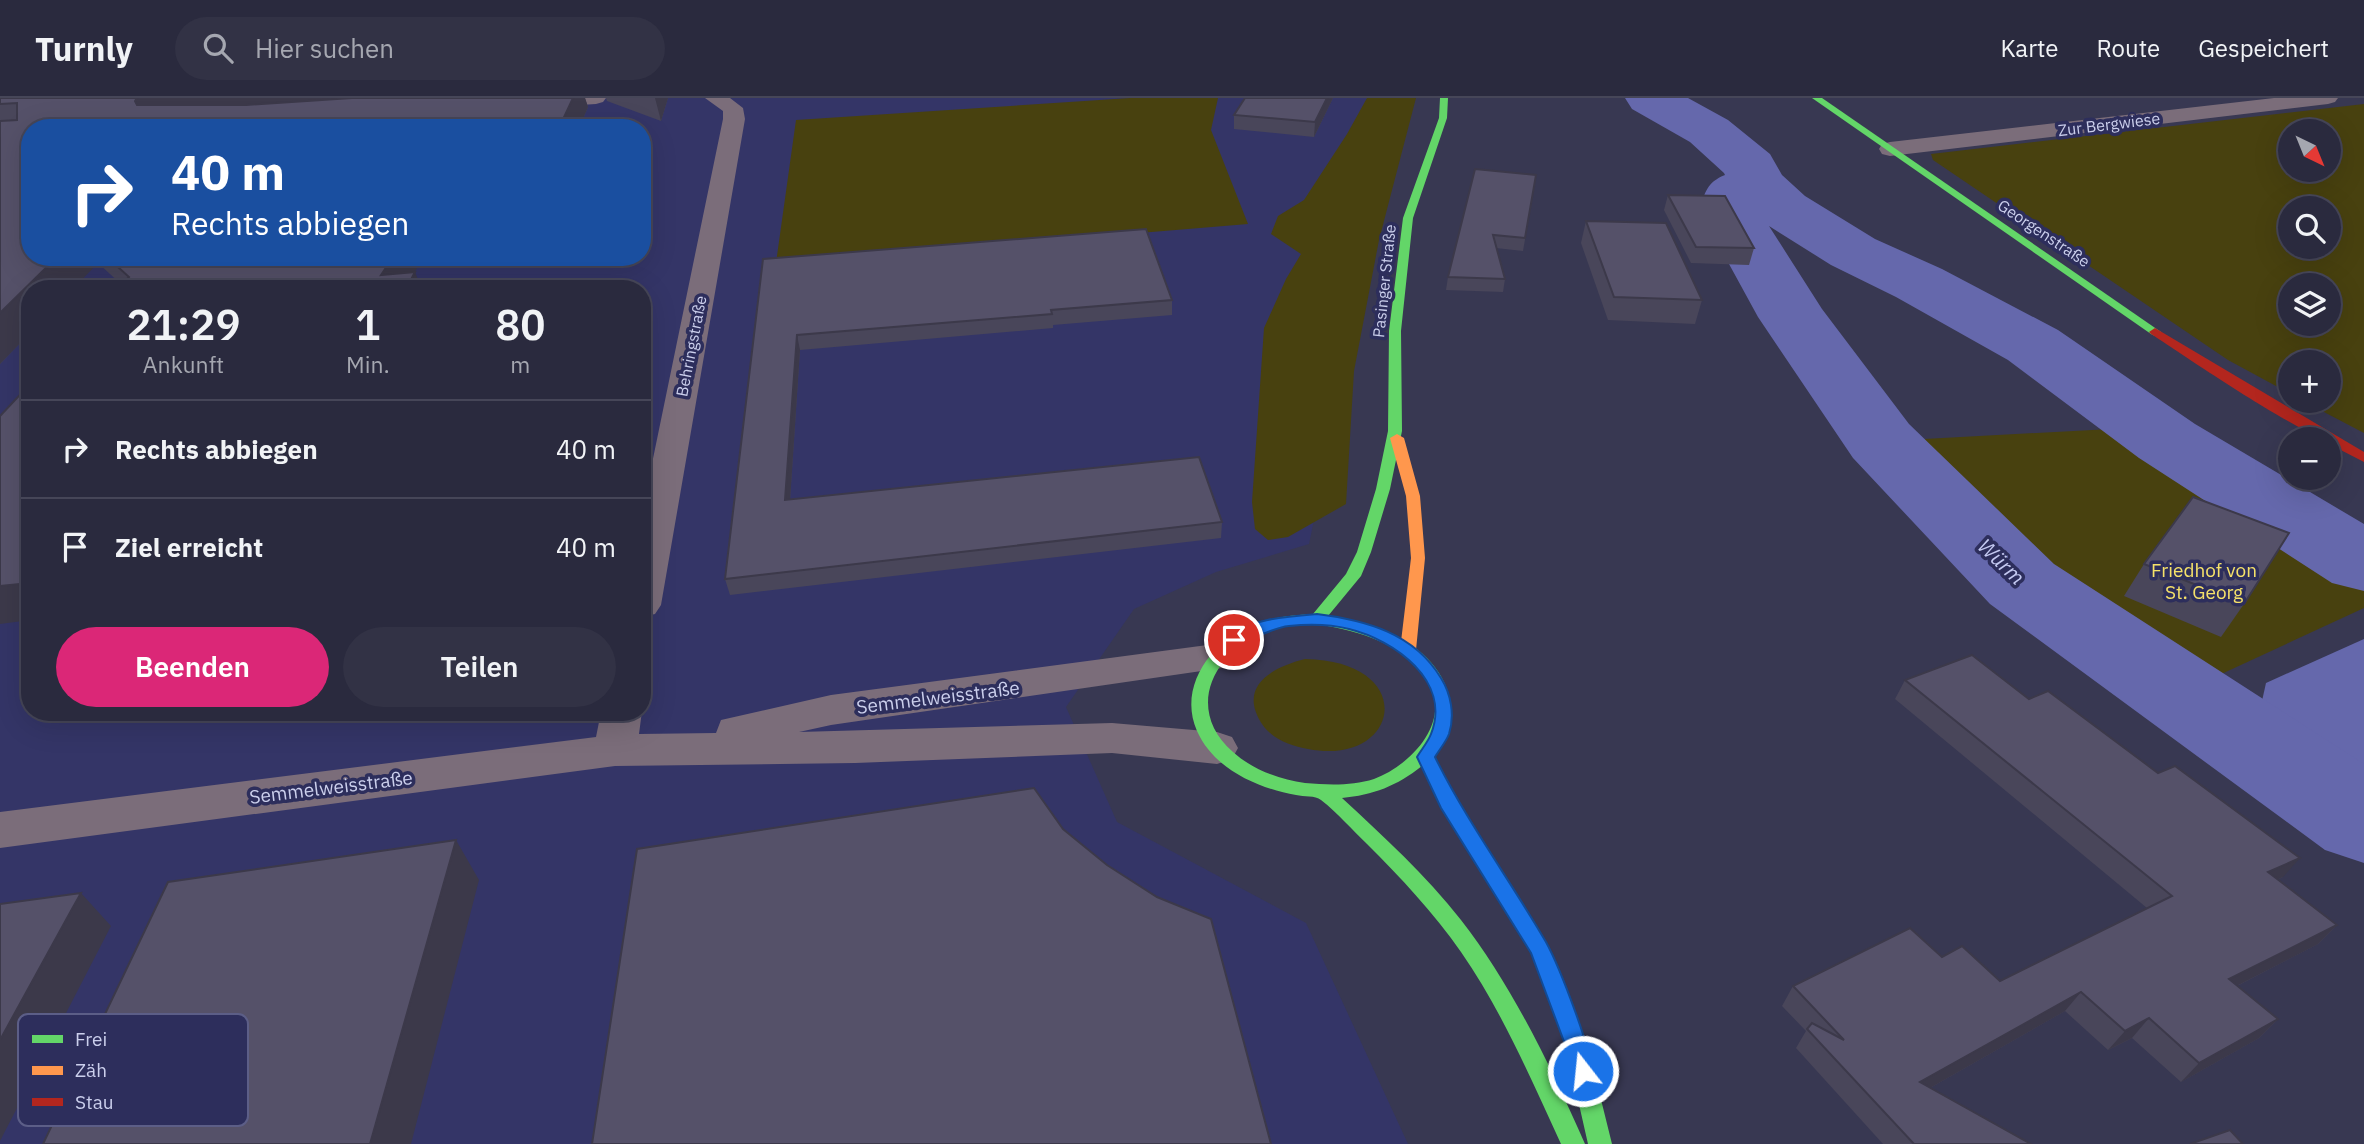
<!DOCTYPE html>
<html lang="de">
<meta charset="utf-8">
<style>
:root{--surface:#2a2a3e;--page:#323245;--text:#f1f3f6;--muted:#a5a7b0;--line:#464658;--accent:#db2777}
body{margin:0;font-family:"IBM Plex Sans",sans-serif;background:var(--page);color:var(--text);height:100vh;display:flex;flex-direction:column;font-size:26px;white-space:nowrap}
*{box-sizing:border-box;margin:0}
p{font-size:23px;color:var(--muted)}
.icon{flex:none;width:38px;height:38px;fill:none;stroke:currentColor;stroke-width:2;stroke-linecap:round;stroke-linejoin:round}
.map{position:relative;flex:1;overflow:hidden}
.side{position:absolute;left:21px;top:182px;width:630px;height:441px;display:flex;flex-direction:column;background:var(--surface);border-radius:28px;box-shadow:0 7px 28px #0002,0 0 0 2px var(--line)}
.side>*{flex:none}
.hud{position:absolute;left:21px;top:21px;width:630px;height:147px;border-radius:28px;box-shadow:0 7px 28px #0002,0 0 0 2px var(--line);background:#1a4fa0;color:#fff;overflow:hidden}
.needle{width:46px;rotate:137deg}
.tools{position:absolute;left:2278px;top:21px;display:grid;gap:14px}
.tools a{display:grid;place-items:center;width:63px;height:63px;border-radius:50%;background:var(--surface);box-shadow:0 7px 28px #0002,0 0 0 2px var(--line);font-size:35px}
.pin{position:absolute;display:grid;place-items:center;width:60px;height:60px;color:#fff;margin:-30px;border:4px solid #fff;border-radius:50%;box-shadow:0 2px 7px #0007}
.me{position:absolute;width:77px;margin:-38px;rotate:344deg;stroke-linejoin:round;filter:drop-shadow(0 0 5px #0008)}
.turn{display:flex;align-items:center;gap:24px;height:147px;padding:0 35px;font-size:32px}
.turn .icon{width:91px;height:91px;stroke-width:2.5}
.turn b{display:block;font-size:49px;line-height:60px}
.eta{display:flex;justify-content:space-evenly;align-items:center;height:119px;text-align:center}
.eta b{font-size:42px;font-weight:600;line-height:49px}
.primary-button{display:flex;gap:14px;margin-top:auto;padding:14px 35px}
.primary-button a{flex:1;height:80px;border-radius:42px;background:var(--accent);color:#fff;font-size:28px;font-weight:600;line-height:80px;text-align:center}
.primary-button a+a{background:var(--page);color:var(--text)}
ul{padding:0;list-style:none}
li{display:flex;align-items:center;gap:21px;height:98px;padding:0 35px;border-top:2px solid var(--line)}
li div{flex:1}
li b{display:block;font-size:26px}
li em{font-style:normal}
header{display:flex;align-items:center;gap:42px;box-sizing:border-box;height:98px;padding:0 35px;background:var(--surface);border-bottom:2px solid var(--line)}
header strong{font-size:33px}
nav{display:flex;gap:38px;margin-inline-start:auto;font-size:24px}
.search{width:490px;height:63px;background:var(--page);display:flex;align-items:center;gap:18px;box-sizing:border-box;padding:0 24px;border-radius:38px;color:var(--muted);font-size:26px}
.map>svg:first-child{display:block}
.built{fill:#343567;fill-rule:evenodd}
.green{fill:#48410f;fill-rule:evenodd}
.water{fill:#6568ac}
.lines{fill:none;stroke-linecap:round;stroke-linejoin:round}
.river{fill:#6568ac;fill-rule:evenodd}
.street{fill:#7b6d7a;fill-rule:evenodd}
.fast{fill:#63d668;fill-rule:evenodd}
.slow{fill:#ff974d;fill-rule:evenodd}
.jam{fill:#b3261e;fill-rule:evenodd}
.wall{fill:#49465a}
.shaded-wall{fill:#3c394a}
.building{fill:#555169;stroke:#3c394a;stroke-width:2}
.route{fill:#1a73e8;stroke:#114b97;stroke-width:2}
.labels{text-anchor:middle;stroke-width:7;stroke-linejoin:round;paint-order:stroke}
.far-street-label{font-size:16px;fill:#cbcfec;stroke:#2d2e5c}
.park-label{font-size:19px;fill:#f5e16a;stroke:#2d2e5c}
.street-label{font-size:19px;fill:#cbcfec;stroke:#2d2e5c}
.water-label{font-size:21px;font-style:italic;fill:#c4c9f1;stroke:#2d2e5c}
.key{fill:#2d2e5c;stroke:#5c5e87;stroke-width:2}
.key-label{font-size:19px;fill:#cbcfec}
</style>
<header>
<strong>Turnly</strong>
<div class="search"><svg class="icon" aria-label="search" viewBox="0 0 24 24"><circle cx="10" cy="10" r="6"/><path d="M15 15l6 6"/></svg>Hier suchen</div>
<nav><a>Karte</a><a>Route</a><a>Gespeichert</a></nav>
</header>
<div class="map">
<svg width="2364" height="1046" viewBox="0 0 2364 1046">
<rect width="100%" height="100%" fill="#383852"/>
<path class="built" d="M 0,0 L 1402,0 L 1309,446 L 1216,474 L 1134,511 L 1066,609 L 1117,724 L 1306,825 L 1408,1046 L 0,1046 ZM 30,30 L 642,30 L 642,159 L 30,159 ZM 30,191 L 642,191 L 642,614 L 30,614 Z"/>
<g class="green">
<polygon points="1130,0 1218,0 1211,32 1248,126 776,165 796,22"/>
<polygon points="1367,0 1416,0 1379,142 1354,273 1346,406 1288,439 1268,442 1255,431 1252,404 1264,230 1286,181 1301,156 1271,136 1278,118 1304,102 1347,36"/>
<path d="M 2364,6 L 2364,335 L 2303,303 L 2329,303 L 2329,264 L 2291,264 L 2291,296 L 2228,262 L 1933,62 L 1931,56 ZM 2291,33 L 2329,33 L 2329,72 L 2291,72 ZM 2329,110 L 2329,149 L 2291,149 L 2291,110 ZM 2291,187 L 2329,187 L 2329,226 L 2291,226 Z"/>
<polygon points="2111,331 2364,480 2364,510 2204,584 2051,482 1924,341"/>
<path d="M 1305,561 C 1420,563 1401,669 1308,651 C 1291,648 1272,641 1262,626 C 1237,588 1273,569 1305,561 Z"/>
</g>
<polygon class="water" points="2364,541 2364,686 2278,627 2262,603 2266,585"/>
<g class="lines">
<path class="river" d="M 1625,0 L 1688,0 L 1728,22 L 1770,56 L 1782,77 L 1805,98 L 1875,141 L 1942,171 L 2058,232 L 2195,326 L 2364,426 L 2364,493 L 2332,485 L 2139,360 L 2008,262 L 1896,199 L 1831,167 L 1769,128 L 1822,211 L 1909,326 L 2054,466 L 2364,666 L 2364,765 L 2325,752 L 1990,506 L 1853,360 L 1758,219 L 1700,113 C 1704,95 1707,84 1725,77 L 1724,75 L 1690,44 L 1632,11 Z"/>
<g class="street">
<polygon points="525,0 606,0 603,4 596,6 533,10 526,8 523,4"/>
<polygon points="705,0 730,0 743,10 745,21 661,507 655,516 642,519 642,414 723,21 723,13"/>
<polygon points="2274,0 2338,0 2335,4 2328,6 1890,58 1882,56 1879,51 1882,46 1890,44"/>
<polygon points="1215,546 1229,549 1235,559 1229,569 831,627 799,634 1112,625 1217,634 1232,639 1238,650 1232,661 1217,666 1112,655 855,665 615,668 0,750 0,714 596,639 601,614 642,613 639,636 716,635 721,622 831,597"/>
</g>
<g class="fast">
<path d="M 1440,0 L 1448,0 L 1447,20 L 1413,120 L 1401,233 L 1402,333 L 1390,391 L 1371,454 L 1361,478 L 1328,518 C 1351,522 1375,527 1396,538 C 1442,561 1471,610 1433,656 L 1456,702 L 1550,852 L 1588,949 L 1612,1046 L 1588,1046 L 1566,949 L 1531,855 L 1442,710 L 1422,668 C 1397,688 1373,697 1342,700 C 1384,739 1426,777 1461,822 C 1513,889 1551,969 1585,1046 L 1561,1046 C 1531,981 1502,913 1461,854 C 1434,815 1401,780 1367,746 C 1352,732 1338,715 1321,702 C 1315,697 1304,699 1296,697 C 1257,690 1214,671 1197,633 C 1177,588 1213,541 1255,526 C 1274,519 1293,517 1313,516 L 1346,476 L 1357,454 L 1376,391 L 1388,333 L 1389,233 L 1403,120 L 1439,20 ZM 1317,526 C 1359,533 1408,546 1430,587 C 1450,627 1409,668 1374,681 C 1352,688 1328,687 1305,685 C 1279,681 1253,672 1233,654 C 1185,612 1212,555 1265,534 C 1281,527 1300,527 1317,526 Z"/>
<polygon points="1812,0 1822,0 2161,234 2155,238 2151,236"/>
</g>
<polygon class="slow" points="1397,336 1404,340 1420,398 1425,460 1416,552 1408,557 1400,552 1411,460 1406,398 1390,340"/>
<path class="jam" d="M 2155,230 L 2364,354 L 2364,364 L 2329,346 L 2329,341 C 2306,341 2179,254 2151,236 L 2149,234 Z"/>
</g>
<g class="wall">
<polygon points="0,0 585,0 588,9 579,30 30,30 30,159 424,159 414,174 122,187 98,165 30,191 30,235 0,266"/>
<polygon points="606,0 668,0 661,23 607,3"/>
<polygon points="1245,0 1333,0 1314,39 1234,31 1234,17"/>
<polygon points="1536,77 1523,153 1496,150 1505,181 1503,194 1446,192 1448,179"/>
<polygon points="1668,97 1754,150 1749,167 1691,165 1664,112"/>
<polygon points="1586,123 1702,202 1695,226 1608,222 1581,145"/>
<polygon points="763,161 1172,202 1172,217 1053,227 1053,230 800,252 790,402 1222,424 1221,440 730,497 725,481"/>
<polygon points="2144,466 2244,506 2221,539 2124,498"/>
<polygon points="1905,582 2029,601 2283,779 2277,782 2337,827 2318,846 2237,888 2278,921 2259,940 2181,984 2132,940 2108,952 2065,913 1930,990 2031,1046 1883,1046 1796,950 1806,933 1782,908 1793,888 2000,883 2147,810 1895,601"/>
</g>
<g class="shaded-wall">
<polygon points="137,0 468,0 148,29 135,3"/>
<polygon points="573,0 585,0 588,9 579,30 559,30"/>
<polygon points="655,0 668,0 661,23"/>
<polygon points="1327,0 1333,0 1314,39 1315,24"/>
<polygon points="57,159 95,159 98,165 73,191 30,191 30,235 0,266 0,215"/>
<polygon points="393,159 424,159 404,191 381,177"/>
<polygon points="415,174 422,191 406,191"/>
<polygon points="797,237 800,252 789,418 785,402"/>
<polygon points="30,485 30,522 0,526 0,488"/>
<polygon points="456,742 479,782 411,1046 370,1046"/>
<polygon points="2300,760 2283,779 2251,794 2268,774"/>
<polygon points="81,795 111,828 0,1043 0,942"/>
<polygon points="2337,827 2318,846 2211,901 2229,881"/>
<polygon points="2081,894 2065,913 1907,1003 1920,984"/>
<polygon points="2149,920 2132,940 2108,952 2125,933"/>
<polygon points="2278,921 2259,940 2181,984 2199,965"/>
</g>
<g class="building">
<polygon points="0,0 137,0 135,3 137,7 246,7 352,0 573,0 559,30 30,30 30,159 57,159 0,215 0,23 17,22 17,5 0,6"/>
<polygon points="1245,0 1327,0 1315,24 1234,17"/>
<polygon points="1475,71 1536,77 1525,140 1493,137 1505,181 1448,179"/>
<polygon points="1668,97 1725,98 1754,150 1696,149"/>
<polygon points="1586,123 1666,125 1702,202 1614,199"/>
<polygon points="1146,131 1172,202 1051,212 1052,216 797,237 785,402 1199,359 1222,424 725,481 763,161"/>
<polygon points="107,159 393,159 381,177 415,174 406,191 118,191 129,179"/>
<polygon points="30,286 30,485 0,488 0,318"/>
<polygon points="2193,399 2289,435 2244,506 2144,466"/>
<polygon points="1972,557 2029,601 2048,593 2158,675 2175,668 2300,760 2268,774 2337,827 2229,881 2278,921 2199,965 2149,920 2125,933 2081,894 1920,984 2031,1046 1914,1046 1807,931 1812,925 1844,942 1793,888 1910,830 1942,859 1962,848 2000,883 2172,798 1905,582"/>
<polygon points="1034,690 1063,731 1107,767 1157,799 1211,821 1271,1046 592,1046 637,751"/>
<polygon points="456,742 370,1046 43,1046 168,784"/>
<polygon points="81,795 72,811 0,942 0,806"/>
<polygon points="2230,1032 2243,1046 2190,1046"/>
</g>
<path class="route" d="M 1317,516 C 1365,522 1414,535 1441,580 C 1451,596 1455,617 1449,636 C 1446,644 1439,652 1435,659 C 1467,724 1510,782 1546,844 C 1557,864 1598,964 1591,981 L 1583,984 L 1575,981 L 1566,949 L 1531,855 L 1441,710 L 1417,659 C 1421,652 1428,644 1431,636 C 1452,583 1394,542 1349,531 C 1329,526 1309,526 1289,528 C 1269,530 1253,543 1234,548 L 1226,542 C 1243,521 1291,518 1317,516 Z"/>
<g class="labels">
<g class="far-street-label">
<text transform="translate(2109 26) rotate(-7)" y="6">Zur Bergwiese</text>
<text transform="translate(2044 135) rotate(34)" y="6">Georgenstraße</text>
<text transform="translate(1384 183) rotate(-84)" y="6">Pasinger Straße</text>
<text transform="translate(691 248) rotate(-79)" y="6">Behringstraße</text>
</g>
<g class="park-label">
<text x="2204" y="479">Friedhof von<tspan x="2204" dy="22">St. Georg</tspan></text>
</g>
<g class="street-label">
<text transform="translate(938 599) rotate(-7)" y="7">Semmelweisstraße</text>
<text transform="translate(331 689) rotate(-7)" y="7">Semmelweisstraße</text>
</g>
<g class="water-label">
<text transform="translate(2001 464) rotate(44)" y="7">Würm</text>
</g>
</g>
<rect x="18" y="916" width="230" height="112" rx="10" class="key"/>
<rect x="32" y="937" width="31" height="8" fill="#63d668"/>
<rect x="32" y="968" width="31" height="9" fill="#ff974d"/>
<rect x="32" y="1000" width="31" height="8" fill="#b3261e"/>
<g class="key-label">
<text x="75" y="948">Frei</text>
<text x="75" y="979">Zäh</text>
<text x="75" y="1011">Stau</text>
</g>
</svg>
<div class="tools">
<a><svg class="needle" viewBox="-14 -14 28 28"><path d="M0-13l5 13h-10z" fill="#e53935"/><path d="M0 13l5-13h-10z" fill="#a5a7b0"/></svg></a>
<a><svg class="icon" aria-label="search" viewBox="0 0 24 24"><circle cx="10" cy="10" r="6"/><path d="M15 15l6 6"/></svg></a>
<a><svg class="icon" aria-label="layers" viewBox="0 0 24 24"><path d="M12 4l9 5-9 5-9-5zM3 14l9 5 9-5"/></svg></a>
<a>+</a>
<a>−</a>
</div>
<div class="pin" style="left:1234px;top:542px;background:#d93025"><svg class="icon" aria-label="arrive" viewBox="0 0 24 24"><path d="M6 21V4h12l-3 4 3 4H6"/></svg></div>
<svg class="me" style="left:1583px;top:973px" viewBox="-20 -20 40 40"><circle r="17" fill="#1a73e8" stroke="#fff" stroke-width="3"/><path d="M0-11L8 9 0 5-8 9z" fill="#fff"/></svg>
<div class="hud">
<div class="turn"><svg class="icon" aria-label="right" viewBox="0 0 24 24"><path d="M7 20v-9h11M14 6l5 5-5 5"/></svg><div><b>40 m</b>Rechts abbiegen</div></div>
</div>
<section class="side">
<div class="eta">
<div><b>21:29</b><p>Ankunft</p></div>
<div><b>1</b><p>Min.</p></div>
<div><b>80</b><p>m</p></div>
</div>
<ul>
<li><svg class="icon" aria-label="right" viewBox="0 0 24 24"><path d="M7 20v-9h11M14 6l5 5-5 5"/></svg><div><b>Rechts abbiegen</b></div><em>40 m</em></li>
<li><svg class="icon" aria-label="arrive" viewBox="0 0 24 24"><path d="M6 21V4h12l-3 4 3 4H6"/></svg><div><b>Ziel erreicht</b></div><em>40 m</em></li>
</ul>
<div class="primary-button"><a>Beenden</a><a>Teilen</a></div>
</section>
</div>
